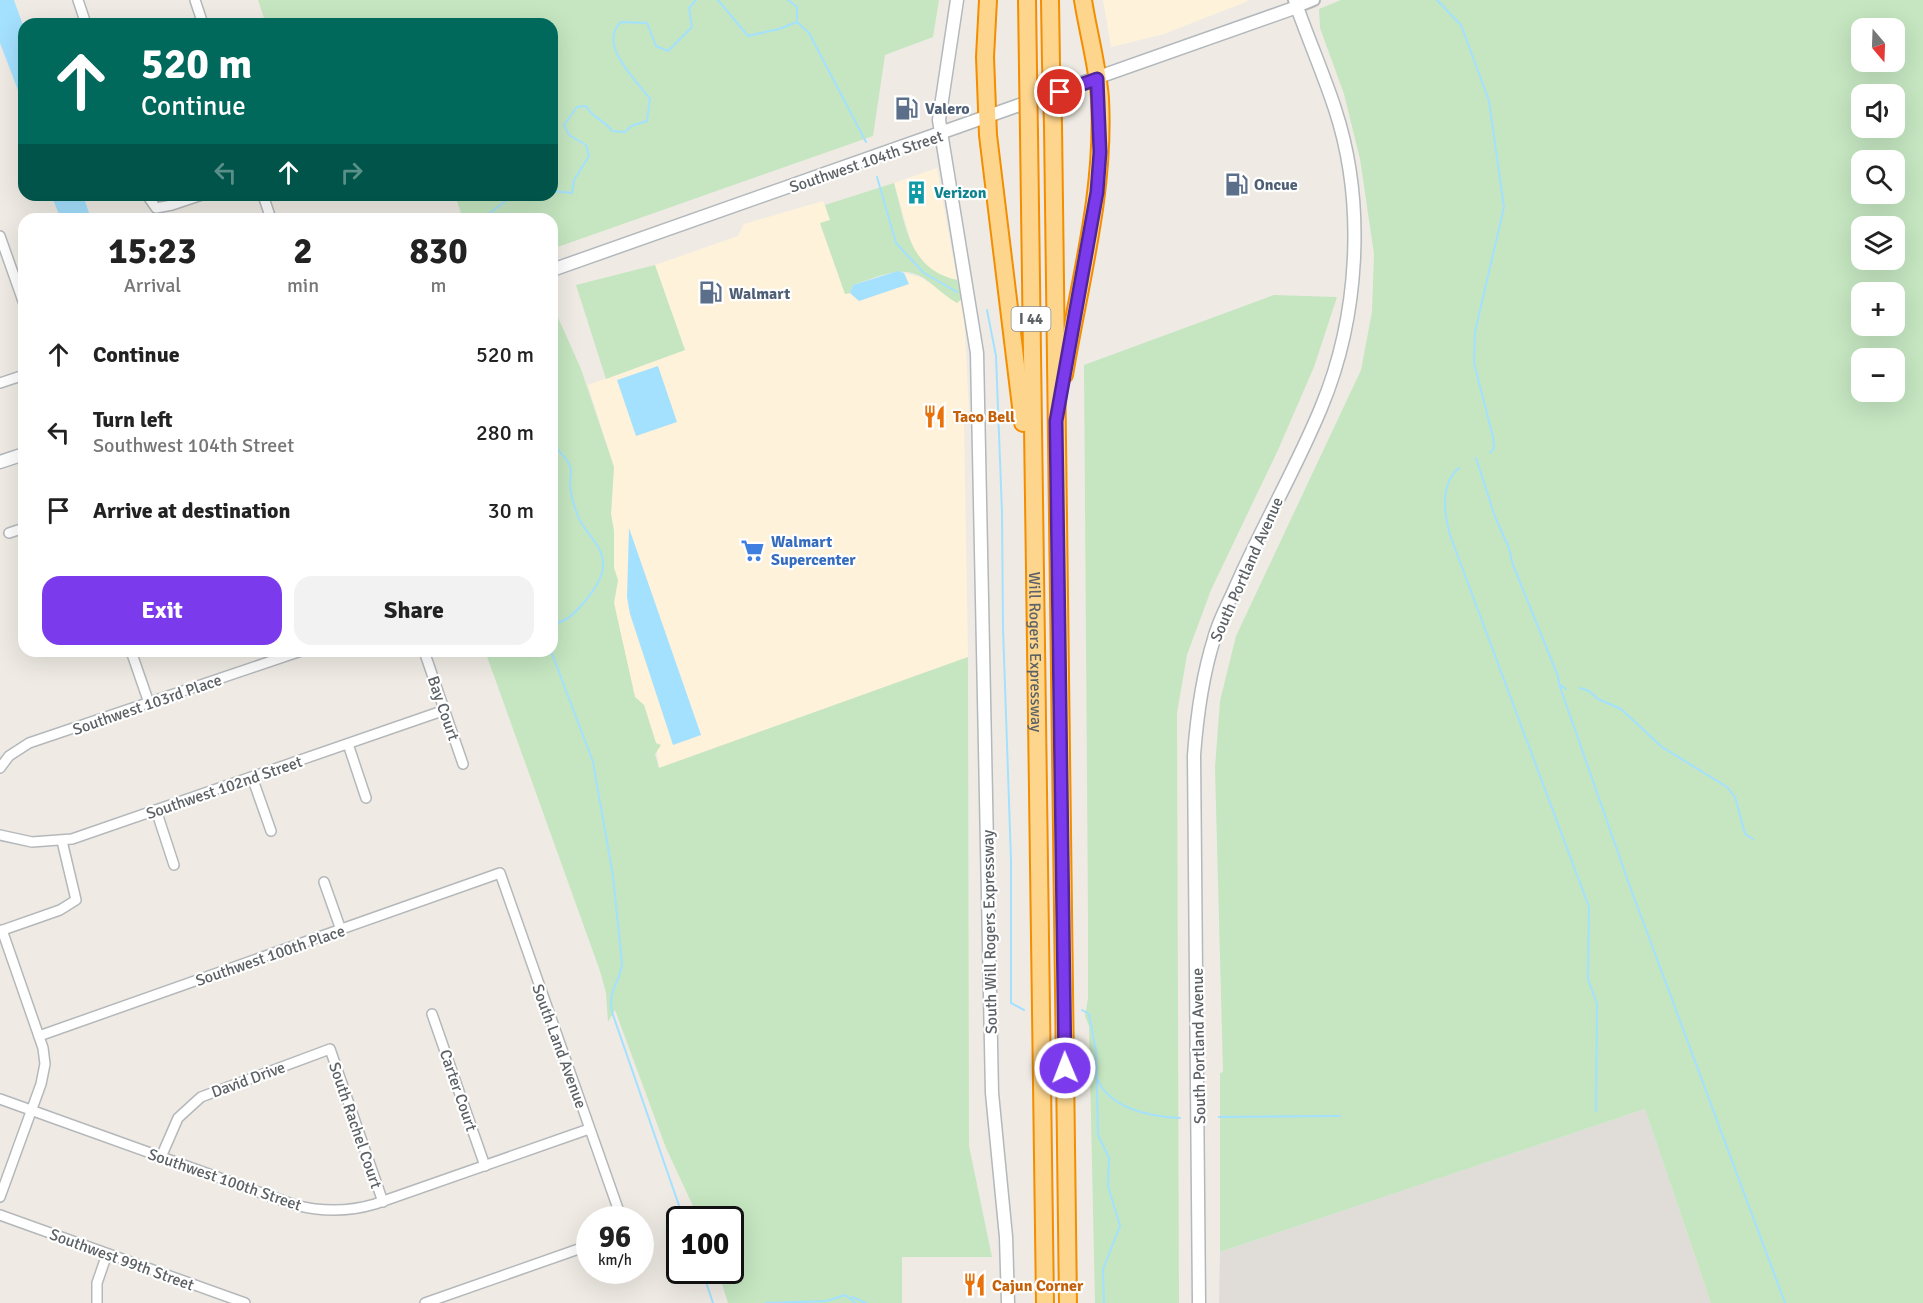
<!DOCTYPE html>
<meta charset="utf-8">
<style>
:root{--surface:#fff;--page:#f2f2f2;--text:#222;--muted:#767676;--accent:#7c3aed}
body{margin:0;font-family:Signika,sans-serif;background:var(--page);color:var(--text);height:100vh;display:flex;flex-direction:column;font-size:22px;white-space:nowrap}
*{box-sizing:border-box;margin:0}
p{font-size:20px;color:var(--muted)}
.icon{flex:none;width:33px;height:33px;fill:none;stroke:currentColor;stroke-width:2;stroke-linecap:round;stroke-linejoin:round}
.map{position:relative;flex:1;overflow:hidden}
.sheet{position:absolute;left:18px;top:213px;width:540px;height:444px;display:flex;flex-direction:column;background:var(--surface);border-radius:18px;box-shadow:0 6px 24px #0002}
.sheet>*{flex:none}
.guide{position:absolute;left:18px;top:18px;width:540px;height:183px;border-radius:18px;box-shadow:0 6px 24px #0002;background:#00695c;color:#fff;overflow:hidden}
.needle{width:39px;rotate:161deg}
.controls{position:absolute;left:1851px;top:18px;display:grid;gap:12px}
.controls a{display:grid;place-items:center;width:54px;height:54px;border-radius:12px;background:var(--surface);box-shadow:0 6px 24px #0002;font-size:30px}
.speed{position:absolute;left:576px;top:1206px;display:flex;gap:12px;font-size:30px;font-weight:700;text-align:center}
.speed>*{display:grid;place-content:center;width:78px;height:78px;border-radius:50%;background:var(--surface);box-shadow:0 6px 24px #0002;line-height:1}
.speed small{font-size:15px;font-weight:400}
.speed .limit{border:3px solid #111;border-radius:9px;background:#fff;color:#111}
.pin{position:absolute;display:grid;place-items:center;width:51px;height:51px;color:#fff;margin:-26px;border:3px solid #fff;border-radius:50%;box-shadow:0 2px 6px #0007}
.me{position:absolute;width:66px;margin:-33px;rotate:359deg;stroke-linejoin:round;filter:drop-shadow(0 0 4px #0008)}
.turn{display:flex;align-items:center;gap:21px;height:126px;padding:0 24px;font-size:27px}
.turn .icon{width:78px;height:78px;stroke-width:2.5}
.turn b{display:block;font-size:42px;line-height:51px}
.lanes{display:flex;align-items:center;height:57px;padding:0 24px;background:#0003;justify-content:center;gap:30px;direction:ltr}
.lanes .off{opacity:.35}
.eta{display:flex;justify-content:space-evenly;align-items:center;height:102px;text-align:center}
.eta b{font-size:36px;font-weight:800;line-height:42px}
.primary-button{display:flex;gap:12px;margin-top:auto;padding:12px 24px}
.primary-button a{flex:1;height:69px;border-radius:18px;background:var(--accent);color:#fff;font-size:24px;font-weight:800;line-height:69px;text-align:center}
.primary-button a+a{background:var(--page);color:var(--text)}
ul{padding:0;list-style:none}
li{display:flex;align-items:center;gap:18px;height:78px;padding:0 24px}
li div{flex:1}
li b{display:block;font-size:22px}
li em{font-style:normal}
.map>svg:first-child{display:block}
.commercial{fill:#fef2da;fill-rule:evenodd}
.industrial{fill:#e0ddd9}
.green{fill:#c5e6c1;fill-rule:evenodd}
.water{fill:#a4e1ff}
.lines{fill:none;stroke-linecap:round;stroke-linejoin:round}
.stream{stroke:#a4e1ff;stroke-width:2}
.minor-casing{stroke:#b5b8bb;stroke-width:12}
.tertiary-casing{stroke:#b5b8bb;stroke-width:14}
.secondary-casing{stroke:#b3b8bc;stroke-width:15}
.motorway-casing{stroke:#f38e00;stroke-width:20}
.minor{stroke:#fff;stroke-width:9}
.tertiary{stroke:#fff;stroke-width:10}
.secondary{stroke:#fff;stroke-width:12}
.motorway{stroke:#fdd58d;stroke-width:16}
.motorway-bridge-casing{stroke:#f38e00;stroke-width:20;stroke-linecap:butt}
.motorway-bridge{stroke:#fdd58d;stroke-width:16}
.route-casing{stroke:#51269a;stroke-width:15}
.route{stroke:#7c3aed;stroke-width:10}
.labels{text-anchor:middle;stroke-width:4.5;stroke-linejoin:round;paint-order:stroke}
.shield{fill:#fff;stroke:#8d9093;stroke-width:1.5}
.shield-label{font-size:15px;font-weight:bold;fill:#5c6165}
.service-label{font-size:16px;font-weight:bold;fill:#4e5e75;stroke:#fff;text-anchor:start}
.street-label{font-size:16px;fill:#5c6165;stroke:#fff}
.culture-label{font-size:16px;font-weight:bold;fill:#0d838f;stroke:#fff;text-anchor:start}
.food-label{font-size:16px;font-weight:bold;fill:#c56008;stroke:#fff;text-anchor:start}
.shop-label{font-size:16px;font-weight:bold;fill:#366cbe;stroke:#fff;text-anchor:start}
</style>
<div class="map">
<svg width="1923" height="1303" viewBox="0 0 1923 1303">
<rect width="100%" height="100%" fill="#efebe4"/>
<g class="commercial">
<polygon points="1103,0 1247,0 1248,1 1164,34 1111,47"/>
<polygon points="937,168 957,280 940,276 930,270 914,252 894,183"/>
<path d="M 823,201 L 830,220 L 820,224 L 845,294 L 850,293 L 859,301 L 908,284 L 904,273 L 923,278 L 927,282 L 963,298 L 969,410 L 964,424 L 968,657 L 659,768 L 656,743 L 644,705 L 635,697 L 618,623 L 614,603 L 618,580 L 614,568 L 614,531 L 611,514 L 614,467 L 588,385 L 685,350 L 655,265 L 738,236 L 744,224 ZM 629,530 L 701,735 L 674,744 Z"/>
</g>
<polygon class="industrial" points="1645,1109 1711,1303 1219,1303 1220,1252"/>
<g class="green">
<polygon points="258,0 939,0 933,37 885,55 873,136 552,249 552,219 463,219 455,195 552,195 552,24 266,24"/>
<path d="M 1341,0 L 1923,0 L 1923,1303 L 1711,1303 L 1645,1109 L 1220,1252 L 1220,1073 L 1223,1072 L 1215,768 L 1220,701 L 1236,636 L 1361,370 L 1372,312 L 1374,254 L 1360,159 L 1344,94 L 1320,28 L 1319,9 ZM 1862,28 L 1894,28 L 1894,62 L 1862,62 ZM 1862,94 L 1894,94 L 1894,128 L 1862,128 ZM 1862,160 L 1894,160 L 1894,194 L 1862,194 ZM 1862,226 L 1894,226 L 1894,260 L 1862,260 ZM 1862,292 L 1894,292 L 1894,326 L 1862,326 ZM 1862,358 L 1894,358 L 1894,392 L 1862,392 Z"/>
<path d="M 894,183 C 906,225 908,269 957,280 L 963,298 L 957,303 C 944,296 932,283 922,277 C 900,264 875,278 853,285 L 850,293 L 845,294 L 820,223 L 830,220 L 825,205 Z"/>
<polygon points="655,265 685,350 606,379 576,285"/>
<polygon points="1274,295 1337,297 1314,367 1278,450 1211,590 1187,655 1177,713 1179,1303 1095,1303 1089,1026 1085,1016 1088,998 1088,919 1084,365"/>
<polygon points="552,304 581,369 614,467 611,514 614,531 614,568 618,580 614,603 635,697 644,705 656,743 661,745 655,754 659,768 968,657 969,1146 992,1257 902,1257 902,1303 728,1303 718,1271 730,1270 730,1220 699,1219 666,1148 615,1010 608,1022 606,993 600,971 485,651 552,651"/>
</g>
<g class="water">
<polygon points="0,0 14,0 24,28 24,106 0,43"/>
<polygon points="51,195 83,195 91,219 61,219"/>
<polygon points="898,271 904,273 909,284 859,301 850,293 853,285"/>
<polygon points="658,366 677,422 636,436 617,380"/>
<polygon points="629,528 701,735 673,745 630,614 627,597"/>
</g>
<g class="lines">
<g class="stream">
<polyline points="718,0 748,36 779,29 797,22"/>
<polyline points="788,0 797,7 797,22 809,33 866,142"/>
<polyline points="1437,0 1461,25 1489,101 1504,207 1475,332 1474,363 1493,437 1494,448 1490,453"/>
<polyline points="877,177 896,243 924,273 957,292"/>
<path d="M 552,191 L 572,193 L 574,180 L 589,156 L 586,145 L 569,135 L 564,125 L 577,107 L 586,106 C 593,119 605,120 612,131 L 625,132 L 631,126 L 647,121 L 650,99 C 636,80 597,44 621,22 L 647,23 L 656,46 L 668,51 L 692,27 L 689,8 L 696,0"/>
<polyline points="487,219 490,213 513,195"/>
<polyline points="987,310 996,356 1002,512 1003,628 1011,860 1011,1003 1024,1010"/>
<path d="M 552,440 C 556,450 563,454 568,462 C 573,470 570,476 570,484 C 570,495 574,506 578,516 C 584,533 603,544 603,564 C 604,579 589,597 579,608 C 572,616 563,624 552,623"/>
<polyline points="1476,458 1495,517 1509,548 1513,565 1558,676 1559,684 1566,689"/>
<path d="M 1459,468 C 1439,485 1444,515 1451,538 L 1589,907 L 1588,979 L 1597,1004 L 1596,1111"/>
<path d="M 551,651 L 593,762 L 613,876 L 622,964 C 619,986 608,988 612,1012 L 684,1220"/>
<polyline points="1559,684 1629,884 1785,1303"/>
<polyline points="1580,688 1589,691 1598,699 1621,709 1662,747 1727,787 1735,797 1745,834 1753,839"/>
<polyline points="1082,1010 1089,1014 1096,1051 1098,1135 1109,1158 1108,1186 1120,1226 1103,1269 1104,1303"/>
<path d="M 1096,1076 C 1107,1108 1150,1117 1180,1118"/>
<polyline points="1219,1117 1340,1116"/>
<polyline points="702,1270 713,1303"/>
<polyline points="852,1297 866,1303"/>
<polyline points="766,1303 827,1301 845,1295 856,1303"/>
</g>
<defs>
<g id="minor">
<polyline points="78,0 86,24"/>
<polyline points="195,0 203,24"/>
<polyline points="147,195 156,208 172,205 202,195"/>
<polyline points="263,195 271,219"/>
<polyline points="0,236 24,304"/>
<polyline points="0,383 24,375"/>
<polyline points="9,533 24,528"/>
<polyline points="131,651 149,703"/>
<polyline points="424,651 463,764"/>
<polyline points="348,744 366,798"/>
<polyline points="0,768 9,756 29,743 301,651"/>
<polyline points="252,777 271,831"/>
<polyline points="156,810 174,865"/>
<polyline points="0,835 32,842 72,839 445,710"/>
<polyline points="324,882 341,930"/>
<polyline points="0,931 60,910 76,900 62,841"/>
<polyline points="432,1014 485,1166"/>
<polyline points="39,1036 500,873 622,1220"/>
<path d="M 0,1099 L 295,1205 C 322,1212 348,1212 375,1204 L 589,1129"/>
<polyline points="161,1157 178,1118 201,1097 330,1049 383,1202"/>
<polyline points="0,1197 41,1084 45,1064 43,1048 2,930"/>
<polyline points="0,1215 245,1303"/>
<polyline points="97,1303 97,1283 107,1254"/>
<polyline points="425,1303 590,1245"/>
</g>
<polyline id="tertiary" points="1294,0 1297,7 1314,0"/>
<g id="secondary">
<polyline points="957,0 939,120 977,353 992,1093 1006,1237 1008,1303"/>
<path d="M 552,270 L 1297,7 C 1309,41 1324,75 1335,109 C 1366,203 1359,317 1321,408 C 1295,471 1260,530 1233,593 C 1226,608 1218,623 1214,639 C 1202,677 1197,715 1194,755 L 1199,1303"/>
<polyline points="0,462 24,454"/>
</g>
<g id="motorway">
<polyline points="988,0 985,57 988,135 1023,423"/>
<polyline points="1027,0 1028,69"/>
<polyline points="1050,0 1051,64"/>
<polyline points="1053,125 1068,1303"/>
<path id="s1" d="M 1029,134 L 1045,1303"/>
<path d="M 1064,375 C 1079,283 1105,193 1100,99 C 1098,68 1088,32 1083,0"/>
</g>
</defs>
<use href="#minor" class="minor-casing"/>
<use href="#tertiary" class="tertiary-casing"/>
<use href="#secondary" class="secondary-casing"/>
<use href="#motorway" class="motorway-casing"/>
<use href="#minor" class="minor"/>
<use href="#tertiary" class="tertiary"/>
<use href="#secondary" class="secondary"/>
<use href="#motorway" class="motorway"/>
<defs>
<g id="motorway-bridge">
<polyline points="1051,64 1053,125"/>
<polyline points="1028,69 1029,134"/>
</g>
</defs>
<use href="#motorway-bridge" class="motorway-bridge-casing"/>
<use href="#motorway-bridge" class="motorway-bridge"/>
</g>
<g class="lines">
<defs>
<polyline id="route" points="1060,92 1097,79 1100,152 1097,192 1056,421 1065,1068"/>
</defs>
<use href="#route" class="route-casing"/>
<use href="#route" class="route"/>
</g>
<defs>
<symbol id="fuel-bare" viewBox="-9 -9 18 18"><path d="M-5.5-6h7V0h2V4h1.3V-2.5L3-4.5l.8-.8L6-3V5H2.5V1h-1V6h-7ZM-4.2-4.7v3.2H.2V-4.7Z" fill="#5c6f8a" stroke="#fff" stroke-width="2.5" paint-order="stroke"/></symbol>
<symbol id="building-bare" viewBox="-9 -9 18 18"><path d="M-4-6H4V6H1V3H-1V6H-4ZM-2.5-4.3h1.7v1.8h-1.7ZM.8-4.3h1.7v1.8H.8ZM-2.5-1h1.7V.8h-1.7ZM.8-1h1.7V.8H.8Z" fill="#0f9aa8" stroke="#fff" stroke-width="2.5" paint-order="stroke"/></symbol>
<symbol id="restaurant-bare" viewBox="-9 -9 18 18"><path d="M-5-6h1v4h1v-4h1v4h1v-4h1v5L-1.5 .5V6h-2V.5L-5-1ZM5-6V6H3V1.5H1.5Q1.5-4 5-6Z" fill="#e8710a" stroke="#fff" stroke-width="2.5" paint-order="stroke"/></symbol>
<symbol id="supermarket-bare" viewBox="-9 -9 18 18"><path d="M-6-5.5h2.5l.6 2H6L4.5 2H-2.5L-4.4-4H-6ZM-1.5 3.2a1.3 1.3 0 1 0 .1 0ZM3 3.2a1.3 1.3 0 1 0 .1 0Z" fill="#3f7fe0" stroke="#fff" stroke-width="2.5" paint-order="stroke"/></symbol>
</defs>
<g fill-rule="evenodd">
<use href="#fuel-bare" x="890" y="92" width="33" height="33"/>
<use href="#fuel-bare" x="1220" y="168" width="33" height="33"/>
<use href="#building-bare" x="900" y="176" width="33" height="33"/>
<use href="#fuel-bare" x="694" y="276" width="33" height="33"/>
<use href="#restaurant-bare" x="918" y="400" width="33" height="33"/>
<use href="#supermarket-bare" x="736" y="534" width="33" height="33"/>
<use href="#restaurant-bare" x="958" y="1268" width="33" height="33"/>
</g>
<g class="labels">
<rect class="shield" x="1011.5" y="307" width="39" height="24" rx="4.5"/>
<g class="shield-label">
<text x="1031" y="324">I 44</text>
</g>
<g class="service-label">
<text x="925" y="114">Valero</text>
<text x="1254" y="190">Oncue</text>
<text x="729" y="299">Walmart</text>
</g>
<g class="street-label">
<text transform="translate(866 161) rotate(-19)" y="6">Southwest 104th Street</text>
<text transform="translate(1246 569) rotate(-66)" y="6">South Portland Avenue</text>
<text dy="6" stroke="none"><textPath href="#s1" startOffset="518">Will Rogers Expressway</textPath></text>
<text transform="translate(147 704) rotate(-19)" y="6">Southwest 103rd Place</text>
<text transform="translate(444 708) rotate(71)" y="6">Bay Court</text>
<text transform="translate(224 787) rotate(-19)" y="6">Southwest 102nd Street</text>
<text transform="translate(989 932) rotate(-91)" y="6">South Will Rogers Expressway</text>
<text transform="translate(270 955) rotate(-19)" y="6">Southwest 100th Place</text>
<text transform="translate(560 1046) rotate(70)" y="6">South Land Avenue</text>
<text transform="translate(1198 1046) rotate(-91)" y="6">South Portland Avenue</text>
<text transform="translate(248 1079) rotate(-20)" y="6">David Drive</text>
<text transform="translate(459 1090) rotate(71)" y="6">Carter Court</text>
<text transform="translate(356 1125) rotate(71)" y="6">South Rachel Court</text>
<text transform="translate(225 1179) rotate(19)" y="6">Southwest 100th Street</text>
<text transform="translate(122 1259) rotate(20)" y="6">Southwest 99th Street</text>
</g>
<g class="culture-label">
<text x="934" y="198">Verizon</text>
</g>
<g class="food-label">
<text x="953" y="422">Taco Bell</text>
<text x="992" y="1291">Cajun Corner</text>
</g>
<g class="shop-label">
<text x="771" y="547">Walmart<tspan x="771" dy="18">Supercenter</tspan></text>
</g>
</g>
</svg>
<div class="controls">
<a><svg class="needle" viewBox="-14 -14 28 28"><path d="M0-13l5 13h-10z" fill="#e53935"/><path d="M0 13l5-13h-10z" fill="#767676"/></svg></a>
<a><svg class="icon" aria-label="sound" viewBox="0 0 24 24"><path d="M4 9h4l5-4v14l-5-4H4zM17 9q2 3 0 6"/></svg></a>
<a><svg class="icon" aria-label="search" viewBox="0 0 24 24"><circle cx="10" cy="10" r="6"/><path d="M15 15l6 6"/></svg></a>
<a><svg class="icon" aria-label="layers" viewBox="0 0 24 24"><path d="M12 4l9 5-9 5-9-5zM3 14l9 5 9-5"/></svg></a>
<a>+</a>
<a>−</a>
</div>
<div class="speed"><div>96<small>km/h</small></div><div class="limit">100</div></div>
<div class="pin" style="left:1060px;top:92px;background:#d93025"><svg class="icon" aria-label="arrive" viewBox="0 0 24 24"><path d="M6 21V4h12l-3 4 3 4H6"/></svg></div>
<svg class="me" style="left:1065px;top:1068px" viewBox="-20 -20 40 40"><circle r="17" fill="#7c3aed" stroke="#fff" stroke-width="3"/><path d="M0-11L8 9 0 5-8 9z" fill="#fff"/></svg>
<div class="guide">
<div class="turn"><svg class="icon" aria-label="ahead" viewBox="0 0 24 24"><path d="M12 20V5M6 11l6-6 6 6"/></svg><div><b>520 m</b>Continue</div></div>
<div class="lanes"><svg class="icon off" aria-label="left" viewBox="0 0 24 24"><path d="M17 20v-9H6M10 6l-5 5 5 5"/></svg><svg class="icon" aria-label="ahead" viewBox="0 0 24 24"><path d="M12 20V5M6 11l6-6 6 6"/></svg><svg class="icon off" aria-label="right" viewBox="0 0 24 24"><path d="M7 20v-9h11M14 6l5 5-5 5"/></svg></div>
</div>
<section class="sheet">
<div class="eta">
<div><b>15:23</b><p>Arrival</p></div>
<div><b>2</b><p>min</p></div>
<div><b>830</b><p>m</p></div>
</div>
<ul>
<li><svg class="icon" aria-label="ahead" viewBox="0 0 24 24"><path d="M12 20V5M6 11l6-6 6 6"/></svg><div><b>Continue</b></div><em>520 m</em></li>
<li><svg class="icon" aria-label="left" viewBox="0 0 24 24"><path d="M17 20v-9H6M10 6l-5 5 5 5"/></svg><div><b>Turn left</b><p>Southwest 104th Street</p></div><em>280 m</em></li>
<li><svg class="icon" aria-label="arrive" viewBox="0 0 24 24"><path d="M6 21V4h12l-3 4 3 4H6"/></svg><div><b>Arrive at destination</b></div><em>30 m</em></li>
</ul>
<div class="primary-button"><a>Exit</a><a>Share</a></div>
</section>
</div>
